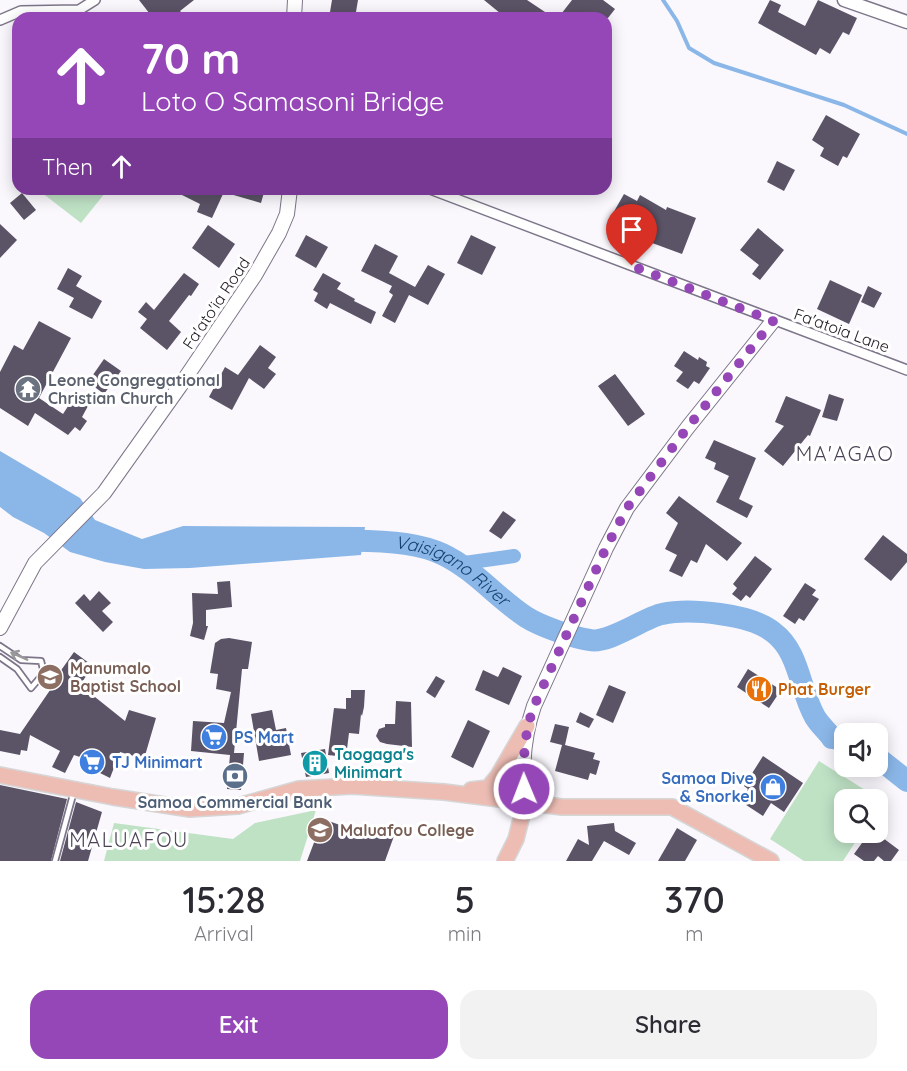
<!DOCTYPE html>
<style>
:root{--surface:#fff;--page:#f2f2f3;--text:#2b2b33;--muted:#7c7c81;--accent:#9547b8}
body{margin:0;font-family:Quicksand,sans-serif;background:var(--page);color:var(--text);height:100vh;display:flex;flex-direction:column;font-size:22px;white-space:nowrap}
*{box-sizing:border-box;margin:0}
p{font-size:20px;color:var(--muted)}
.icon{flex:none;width:33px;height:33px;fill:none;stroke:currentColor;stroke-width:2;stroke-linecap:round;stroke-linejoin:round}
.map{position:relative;height:861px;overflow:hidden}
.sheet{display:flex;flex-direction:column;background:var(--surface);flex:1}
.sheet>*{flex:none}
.banner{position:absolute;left:12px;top:12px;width:600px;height:183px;border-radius:18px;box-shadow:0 3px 15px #0003;background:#9547b8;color:#fff;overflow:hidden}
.buttons{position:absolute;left:834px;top:723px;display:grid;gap:12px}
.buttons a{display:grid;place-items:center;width:54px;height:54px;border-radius:12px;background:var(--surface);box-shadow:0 3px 15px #0003;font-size:30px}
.pin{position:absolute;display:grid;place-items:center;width:51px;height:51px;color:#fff;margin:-62px -26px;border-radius:50% 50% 50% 0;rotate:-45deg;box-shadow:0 0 6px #0007}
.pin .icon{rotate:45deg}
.me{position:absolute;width:66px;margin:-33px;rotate:359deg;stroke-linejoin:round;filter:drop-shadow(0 0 4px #0008)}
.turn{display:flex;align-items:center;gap:21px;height:126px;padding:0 30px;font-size:27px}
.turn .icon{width:78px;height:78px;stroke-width:2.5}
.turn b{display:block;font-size:42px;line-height:51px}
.then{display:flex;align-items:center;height:57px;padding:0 30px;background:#0003;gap:12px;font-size:22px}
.eta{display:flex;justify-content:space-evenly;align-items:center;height:102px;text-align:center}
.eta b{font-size:36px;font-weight:600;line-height:42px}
.primary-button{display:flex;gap:12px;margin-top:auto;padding:12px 30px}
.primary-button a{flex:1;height:69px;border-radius:18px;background:var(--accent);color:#fff;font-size:24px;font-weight:600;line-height:69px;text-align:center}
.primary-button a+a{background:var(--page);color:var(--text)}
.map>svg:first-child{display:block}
.green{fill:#bfe2c5}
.water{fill:#8bb7e8}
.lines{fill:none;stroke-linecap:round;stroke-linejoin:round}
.stream{stroke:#8bb7e8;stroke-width:4}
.canal{stroke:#8bb7e8;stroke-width:14}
.river{stroke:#8bb7e8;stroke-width:22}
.building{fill:#5b5366}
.service-casing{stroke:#7d7589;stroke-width:8}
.minor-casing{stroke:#7d7589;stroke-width:12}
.tertiary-casing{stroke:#7d7589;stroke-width:15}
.secondary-casing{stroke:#7d7589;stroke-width:16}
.primary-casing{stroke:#d6d6d7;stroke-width:18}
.service{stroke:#fff;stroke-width:4.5}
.minor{stroke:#fff;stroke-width:9}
.tertiary{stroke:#fff;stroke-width:12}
.secondary{stroke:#fff;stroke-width:14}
.primary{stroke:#edbdb4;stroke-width:15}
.oneway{stroke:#99989b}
.route{stroke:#9547b8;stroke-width:10;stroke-dasharray:0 18}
.labels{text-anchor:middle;stroke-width:6;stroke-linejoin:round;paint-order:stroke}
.street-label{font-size:16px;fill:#1d1921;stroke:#fff}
.worship-label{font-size:16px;font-weight:bold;fill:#5b616d;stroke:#fff;text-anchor:start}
.education-label{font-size:16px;font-weight:bold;fill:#785e54;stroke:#fff;text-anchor:start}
.food-label{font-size:16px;font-weight:bold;fill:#c56008;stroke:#fff;text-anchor:start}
.shop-label{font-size:16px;font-weight:bold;fill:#366cbe;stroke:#fff;text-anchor:start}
.culture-label{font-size:16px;font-weight:bold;fill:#0d838f;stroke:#fff;text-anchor:start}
.service-label{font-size:16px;font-weight:bold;fill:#4e5e75;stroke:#fff}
.water-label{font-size:18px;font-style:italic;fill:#14426f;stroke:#fff}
.quarter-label{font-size:20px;letter-spacing:1.5px;fill:#4c4456;stroke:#fff}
</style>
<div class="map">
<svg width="907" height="861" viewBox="0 0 907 861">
<rect width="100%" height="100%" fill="#faf8fd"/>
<g class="green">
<polygon points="37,189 100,189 105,193 81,223"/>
<polygon points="819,761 881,800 878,806 878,800 844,800 844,832 861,833 843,861 804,861 770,839"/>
<polygon points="316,810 300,861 104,861 114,823 233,839 255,823"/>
</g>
<polygon class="water" points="0,451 80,498 95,520 142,539 183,526 365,527 361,555 190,568 144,569 105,562 70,552 44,533 13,517 0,507"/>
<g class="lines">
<polyline class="stream" points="663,0 677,21 689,48 714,63 844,105 907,134"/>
<polyline class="canal" points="457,564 514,556"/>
<g class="river">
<path id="s1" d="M 334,541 C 366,540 413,540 442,554 C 474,569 497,598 526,617 C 540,626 574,638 590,640 C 609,644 645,617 662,614 C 690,608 751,614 773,632 C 800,652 799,689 815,717 C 819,724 827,731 832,738 L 844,740"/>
<polyline points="878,758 907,781"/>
</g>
</g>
<g class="building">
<polygon points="139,0 194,0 180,11 182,13 175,18 153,18"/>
<polygon points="332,0 358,0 355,18 329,18"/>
<polygon points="484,0 527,0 554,18 506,18"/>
<polygon points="572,0 603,0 615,9 608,18 558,18"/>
<polygon points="770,0 781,5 778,12 805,26 818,0 857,18 849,35 843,32 830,54 820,48 816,55 758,23"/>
<polygon points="826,115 860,134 847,158 843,156 838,166 820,156 824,148 812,140"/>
<polygon points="777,161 795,170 784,191 767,182"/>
<polygon points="170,189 212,189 223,194 212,218 197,212 200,204"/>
<polygon points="224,189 265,189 261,203 223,192"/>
<polygon points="22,193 36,210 24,220 10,203"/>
<polygon points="624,194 637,201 640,195 666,210 667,207 696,218 682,254 644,240 625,229 628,224 612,215"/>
<polygon points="0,224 17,240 0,258"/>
<polygon points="208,225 235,244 219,268 192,248"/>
<polygon points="758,228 784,250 760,280 752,274 759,265 740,250"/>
<polygon points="306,235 328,247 316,268 295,256"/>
<polygon points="471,235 496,247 482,275 457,263"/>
<polygon points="375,244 398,256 389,273 415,287 428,265 445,274 428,305 409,295 395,323 382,316 393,295 389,292 392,286 361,271"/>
<polygon points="68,268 82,276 76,286 102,301 92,319 69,307 74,298 57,289"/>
<polygon points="184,273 199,284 191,296 189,295 169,321 181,332 167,350 140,328 147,319 138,312 146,302 154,310"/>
<polygon points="323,273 341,283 337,289 355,299 354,301 376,312 371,324 330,303 327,309 314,301 318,293 313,290"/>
<polygon points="830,280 862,295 849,324 817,309"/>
<polygon points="868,286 882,293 874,308 861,302"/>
<polygon points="39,321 71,338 39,398 63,414 74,397 88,406 82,417 87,421 80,431 75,427 68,435 35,413 28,426 0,408 0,372 14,345 23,350"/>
<polygon points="260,345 276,357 268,368 276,374 264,389 249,378 232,410 209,397 225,367 238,375"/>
<polygon points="684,351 698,360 699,357 707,362 706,366 710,368 699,384 694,381 688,389 676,381 683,372 674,366"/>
<polygon points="104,359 121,371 104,394 88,382"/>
<polygon points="615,374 645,414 628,426 598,386"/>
<polygon points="829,394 844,399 837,421 822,417"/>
<polygon points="786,396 821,410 810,436 808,435 783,466 764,451 784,426 775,422"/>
<polygon points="714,440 756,458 739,499 753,506 747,518 716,502 729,476 714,469 716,463 705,458"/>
<polygon points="679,496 742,543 727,561 706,544 697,563 691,560 682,577 669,571 677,555 665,549 678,523 666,513"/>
<polygon points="503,511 516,520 501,539 489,531"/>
<polygon points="883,535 907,554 907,562 891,581 864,559"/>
<polygon points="755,556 772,569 750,598 746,595 741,601 732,594 737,588 733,584"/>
<polygon points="230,581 232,607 206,610 206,626 208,626 204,640 190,636 193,623 192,593 218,594 217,582"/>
<polygon points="805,583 816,590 812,595 819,599 804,621 799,618 795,624 783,616"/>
<polygon points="99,591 111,603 102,611 113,622 103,632 75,603 84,594 90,601"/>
<polygon points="229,638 252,642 248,669 242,669 234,753 244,753 241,790 227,789 230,755 191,751 193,721 224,723 231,692 216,689 218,674 210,673 215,643 221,639"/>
<polygon points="74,652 93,666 80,685 125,721 129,710 156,718 144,759 120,752 110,778 100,773 103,765 74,755 65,773 52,767 60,751 30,735 27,751 21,750 20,755 0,751 0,730 20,734 59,677 57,676"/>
<polygon points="503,667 522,676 509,705 475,690 483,670 498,677"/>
<polygon points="748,669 781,690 769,708 737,687"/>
<polygon points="436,676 445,681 435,698 426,692"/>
<polygon points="609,685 626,692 613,723 596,715"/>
<polygon points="351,690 365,690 364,707 362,716 361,714 359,734 349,733 346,757 328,755 334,708 346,709 346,698 351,698"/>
<polygon points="396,701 411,702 412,747 387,744 380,742 376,736 379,729 385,727 385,724 395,724"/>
<polygon points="272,710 276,730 286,728 291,755 259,761 251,714"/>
<polygon points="580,712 594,719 589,728 576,722"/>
<polygon points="468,720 490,731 473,768 451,757"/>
<polygon points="555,724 569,727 565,745 595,753 593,759 600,761 596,775 590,773 588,780 555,771 562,745 550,742"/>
<polygon points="325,749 329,773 306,777 301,753"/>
<polygon points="763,756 803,783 784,812 771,803 763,816 740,801 748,789 744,786"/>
<polygon points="0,785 67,799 51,861 0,861"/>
<polygon points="76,802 102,812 88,861 60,861"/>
<polygon points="323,819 368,835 371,828 394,836 385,861 307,861"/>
<polygon points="614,823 615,831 636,843 629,855 604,841 592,861 566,861 578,839 589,845 587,826"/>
<polygon points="677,828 697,840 685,861 658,861"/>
<polygon points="870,832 875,832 899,850 891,861 884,861 878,856 874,861 864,861 854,854"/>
</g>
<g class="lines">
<defs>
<g id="service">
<polyline points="0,646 21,660 41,661 44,673 31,688 17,669 0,657"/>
<polyline points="55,861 74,791"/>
</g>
<g id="minor">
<polyline points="0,20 21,11 79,10 95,0"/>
<polyline points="430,189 907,370"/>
</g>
<polyline id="tertiary" points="844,0 907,22"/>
<g id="secondary">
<polyline points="294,18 295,0"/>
<polyline points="0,628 35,563 104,493 180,386 255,275 279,233 287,214 290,189"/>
<path d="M 525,803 C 521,769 523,738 534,706 L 606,548 L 627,508 L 688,427 L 773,321"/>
</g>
<g id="primary">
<polyline points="0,775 113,797 190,809 238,806 299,789 352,786 444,792 562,807 672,807 771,861"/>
<polyline points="471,790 488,788 498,776 527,726"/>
<polyline points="505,861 516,839 525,803"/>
</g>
</defs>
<use href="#service" class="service-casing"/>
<use href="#minor" class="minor-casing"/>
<use href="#tertiary" class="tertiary-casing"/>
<use href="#secondary" class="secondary-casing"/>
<use href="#primary" class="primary-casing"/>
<use href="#service" class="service"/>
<use href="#minor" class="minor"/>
<use href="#tertiary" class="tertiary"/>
<use href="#secondary" class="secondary"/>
<use href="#primary" class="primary"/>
</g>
<defs><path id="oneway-shaft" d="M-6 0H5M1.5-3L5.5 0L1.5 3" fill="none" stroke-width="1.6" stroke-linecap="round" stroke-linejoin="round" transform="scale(1.5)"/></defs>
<use class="oneway" href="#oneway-shaft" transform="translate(19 656) rotate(-156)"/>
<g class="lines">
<path class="route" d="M 524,789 C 523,760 524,734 534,706 L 606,548 L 627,508 L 688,427 L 773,321 L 632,266"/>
</g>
<defs>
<symbol id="temple-disc" viewBox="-11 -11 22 22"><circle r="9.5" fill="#6b7280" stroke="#fff"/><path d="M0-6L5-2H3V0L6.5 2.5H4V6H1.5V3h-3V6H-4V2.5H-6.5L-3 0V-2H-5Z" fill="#fff"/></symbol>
<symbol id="school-disc" viewBox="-11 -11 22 22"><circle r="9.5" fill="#8d6e63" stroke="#fff"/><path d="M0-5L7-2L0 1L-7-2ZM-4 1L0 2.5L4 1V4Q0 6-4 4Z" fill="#fff"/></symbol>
<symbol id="restaurant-disc" viewBox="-11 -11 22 22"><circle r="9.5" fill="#e8710a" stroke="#fff"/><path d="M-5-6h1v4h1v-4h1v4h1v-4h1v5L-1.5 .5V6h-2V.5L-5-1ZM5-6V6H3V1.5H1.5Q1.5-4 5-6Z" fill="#fff"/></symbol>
<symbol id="supermarket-disc" viewBox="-11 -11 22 22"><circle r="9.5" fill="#3f7fe0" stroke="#fff"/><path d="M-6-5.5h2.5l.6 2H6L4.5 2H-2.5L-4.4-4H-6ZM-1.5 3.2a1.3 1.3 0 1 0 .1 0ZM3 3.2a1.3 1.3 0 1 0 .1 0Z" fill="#fff"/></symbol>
<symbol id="building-disc" viewBox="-11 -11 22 22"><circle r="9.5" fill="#0f9aa8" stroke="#fff"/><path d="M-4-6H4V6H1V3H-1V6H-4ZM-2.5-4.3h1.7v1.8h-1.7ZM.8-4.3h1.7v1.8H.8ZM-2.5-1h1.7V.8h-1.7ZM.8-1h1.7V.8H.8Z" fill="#fff"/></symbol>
<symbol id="bank-disc" viewBox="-11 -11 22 22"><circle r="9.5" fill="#5c6f8a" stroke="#fff"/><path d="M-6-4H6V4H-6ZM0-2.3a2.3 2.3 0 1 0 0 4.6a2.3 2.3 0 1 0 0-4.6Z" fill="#fff"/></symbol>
<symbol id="shop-disc" viewBox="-11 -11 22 22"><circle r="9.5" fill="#3f7fe0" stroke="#fff"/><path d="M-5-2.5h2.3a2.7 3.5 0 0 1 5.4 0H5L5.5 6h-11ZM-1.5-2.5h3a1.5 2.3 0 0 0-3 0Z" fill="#fff"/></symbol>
</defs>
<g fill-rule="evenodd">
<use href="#temple-disc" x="13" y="374" width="30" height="30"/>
<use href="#school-disc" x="35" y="662" width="30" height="30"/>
<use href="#restaurant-disc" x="744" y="674" width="30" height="30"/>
<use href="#supermarket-disc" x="199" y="722" width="30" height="30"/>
<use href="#supermarket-disc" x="77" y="747" width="30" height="30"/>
<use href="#building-disc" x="300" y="748" width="30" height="30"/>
<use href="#bank-disc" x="220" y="761" width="30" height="30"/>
<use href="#shop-disc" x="758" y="772" width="30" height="30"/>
<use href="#school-disc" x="305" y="815" width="30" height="30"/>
</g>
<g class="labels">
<g class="street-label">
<text transform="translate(216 303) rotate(-56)" y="6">Fa'ato'ia Road</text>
<text transform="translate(842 330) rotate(20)" y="6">Fa'atoia Lane</text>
</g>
<g class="worship-label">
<text x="48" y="386">Leone Congregational<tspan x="48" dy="18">Christian Church</tspan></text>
</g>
<g class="education-label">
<text x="70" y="674">Manumalo<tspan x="70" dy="18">Baptist School</tspan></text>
<text x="340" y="836">Maluafou College</text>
</g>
<g class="food-label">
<text x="778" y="695">Phat Burger</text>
</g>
<g class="shop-label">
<text x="234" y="743">PS Mart</text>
<text x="112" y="768">TJ Minimart</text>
<text x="754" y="784" text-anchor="end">Samoa Dive<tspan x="754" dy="18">&amp; Snorkel</tspan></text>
</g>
<g class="culture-label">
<text x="334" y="760">Taogaga's<tspan x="334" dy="18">Minimart</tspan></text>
</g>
<g class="service-label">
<text x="235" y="808">Samoa Commercial Bank</text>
</g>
<g class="water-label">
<text dy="6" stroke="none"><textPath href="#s1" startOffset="126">Vaisigano River</textPath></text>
</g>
<g class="quarter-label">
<text x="845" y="461">MA'AGAO</text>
<text x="129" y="847">MALUAFOU</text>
</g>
</g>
</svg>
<div class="buttons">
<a><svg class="icon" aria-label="sound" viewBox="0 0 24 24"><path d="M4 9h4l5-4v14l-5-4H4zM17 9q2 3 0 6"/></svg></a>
<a><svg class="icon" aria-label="search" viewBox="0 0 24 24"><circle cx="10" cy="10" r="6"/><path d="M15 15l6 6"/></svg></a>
</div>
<div class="pin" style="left:632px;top:266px;background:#d93025"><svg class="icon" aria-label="arrive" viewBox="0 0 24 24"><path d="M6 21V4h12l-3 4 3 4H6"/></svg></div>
<svg class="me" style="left:524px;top:789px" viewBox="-20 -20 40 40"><circle r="17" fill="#9547b8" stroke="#fff" stroke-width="3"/><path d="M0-11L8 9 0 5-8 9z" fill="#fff"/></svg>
<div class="banner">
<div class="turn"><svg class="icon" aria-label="ahead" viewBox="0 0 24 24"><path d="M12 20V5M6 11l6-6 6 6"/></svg><div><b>70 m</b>Loto O Samasoni Bridge</div></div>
<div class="then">Then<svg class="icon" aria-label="ahead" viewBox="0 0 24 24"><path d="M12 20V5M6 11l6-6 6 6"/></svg></div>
</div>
</div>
<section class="sheet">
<div class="eta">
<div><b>15:28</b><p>Arrival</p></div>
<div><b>5</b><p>min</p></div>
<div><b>370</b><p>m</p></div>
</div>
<div class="primary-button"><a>Exit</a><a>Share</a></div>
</section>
